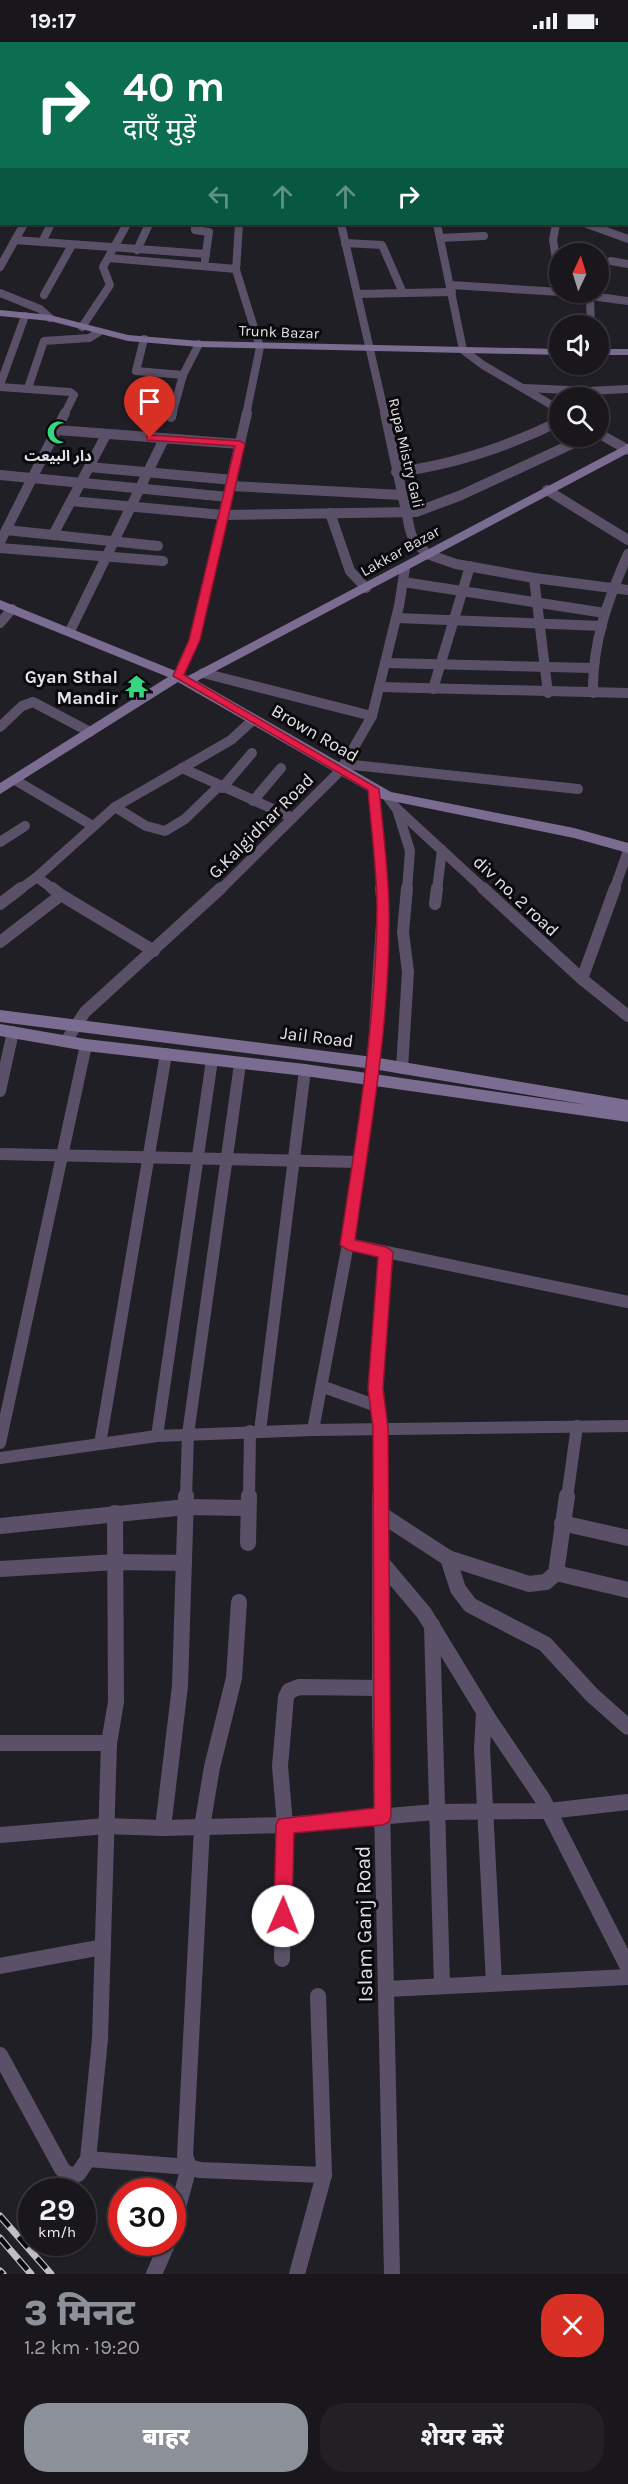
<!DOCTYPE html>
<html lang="hi">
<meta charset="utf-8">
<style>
:root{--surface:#19171c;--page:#222025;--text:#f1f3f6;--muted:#9f9fa3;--line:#37363b;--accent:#8c9099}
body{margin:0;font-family:Karla,"Noto Sans Arabic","Noto Sans Devanagari",sans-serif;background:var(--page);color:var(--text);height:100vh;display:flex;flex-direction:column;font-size:22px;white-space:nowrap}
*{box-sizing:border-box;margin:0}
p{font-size:20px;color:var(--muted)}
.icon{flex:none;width:33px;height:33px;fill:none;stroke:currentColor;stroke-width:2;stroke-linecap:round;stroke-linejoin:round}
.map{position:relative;height:2232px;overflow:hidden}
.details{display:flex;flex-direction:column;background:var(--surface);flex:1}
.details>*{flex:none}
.top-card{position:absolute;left:0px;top:0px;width:628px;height:183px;box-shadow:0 2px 4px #0004,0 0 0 2px var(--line);background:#0b6e4f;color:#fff;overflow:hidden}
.needle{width:39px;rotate:4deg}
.buttons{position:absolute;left:549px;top:201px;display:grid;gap:12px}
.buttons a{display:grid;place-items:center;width:60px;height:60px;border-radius:50%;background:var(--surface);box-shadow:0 2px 4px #0004,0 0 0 2px var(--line);font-size:30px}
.speed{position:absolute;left:18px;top:2136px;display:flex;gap:12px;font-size:30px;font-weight:700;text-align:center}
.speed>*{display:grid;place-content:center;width:78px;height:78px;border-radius:50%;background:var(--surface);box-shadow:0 2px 4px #0004,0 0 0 2px var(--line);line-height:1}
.speed small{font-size:15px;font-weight:400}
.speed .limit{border:9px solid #d22;background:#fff;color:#111}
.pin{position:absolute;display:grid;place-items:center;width:51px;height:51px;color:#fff;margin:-62px -26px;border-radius:50% 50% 50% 0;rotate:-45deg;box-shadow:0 0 6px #0007}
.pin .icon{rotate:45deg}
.me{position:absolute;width:66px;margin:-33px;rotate:1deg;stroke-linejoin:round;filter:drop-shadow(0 0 4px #0008)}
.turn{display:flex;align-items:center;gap:21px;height:126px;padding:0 24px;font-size:27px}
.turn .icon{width:78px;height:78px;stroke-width:2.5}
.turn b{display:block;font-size:42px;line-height:51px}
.lanes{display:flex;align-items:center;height:57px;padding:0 24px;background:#0003;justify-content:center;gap:30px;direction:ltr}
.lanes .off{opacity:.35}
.round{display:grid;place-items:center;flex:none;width:63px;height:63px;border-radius:24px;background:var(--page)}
.headline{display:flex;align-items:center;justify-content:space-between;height:102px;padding:0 24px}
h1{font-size:36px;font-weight:800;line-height:45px;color:var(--accent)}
.action{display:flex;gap:12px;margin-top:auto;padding:12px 24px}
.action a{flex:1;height:69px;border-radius:24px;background:var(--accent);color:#fff;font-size:24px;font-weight:800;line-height:69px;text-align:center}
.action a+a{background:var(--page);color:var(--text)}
.status{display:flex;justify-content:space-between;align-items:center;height:42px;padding:0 30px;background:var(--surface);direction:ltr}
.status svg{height:16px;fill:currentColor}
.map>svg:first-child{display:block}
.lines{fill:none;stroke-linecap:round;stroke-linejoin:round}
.street-far3{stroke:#5a5168;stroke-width:8}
.street-far2{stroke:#5a5168;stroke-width:10}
.street-far1{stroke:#5a5168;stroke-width:12}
.street{stroke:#5a5168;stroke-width:16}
.secondary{fill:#7b6c91;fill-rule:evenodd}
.rail-casing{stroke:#c1bfc4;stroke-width:7}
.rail{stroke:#0a090c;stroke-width:4.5;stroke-dasharray:14;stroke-linecap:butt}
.route{fill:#e11d48;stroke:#92132f;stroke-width:1.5}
.labels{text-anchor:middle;stroke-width:6;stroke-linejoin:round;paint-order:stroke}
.far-street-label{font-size:15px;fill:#e4e2e7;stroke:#0a090c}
.far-poi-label{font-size:15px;font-weight:bold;fill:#e4e2e7;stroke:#0a090c}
.poi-label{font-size:18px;font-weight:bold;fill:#e4e2e7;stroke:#0a090c;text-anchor:end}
.street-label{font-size:18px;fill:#e4e2e7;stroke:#0a090c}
.near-street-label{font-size:21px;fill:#e4e2e7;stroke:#0a090c}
</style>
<div class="status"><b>19:17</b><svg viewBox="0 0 49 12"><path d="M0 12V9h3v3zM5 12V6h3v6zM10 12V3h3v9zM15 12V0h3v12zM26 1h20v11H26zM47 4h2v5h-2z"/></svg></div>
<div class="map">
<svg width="628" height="2232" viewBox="0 0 628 2232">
<rect width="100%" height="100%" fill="#211f26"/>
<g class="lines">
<g class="street-far3">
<polyline points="11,2 13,0"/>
<polyline points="195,182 195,188 209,190 205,218"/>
<polyline points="239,182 236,228 260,305 246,373"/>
<polyline points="341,182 385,373"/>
<polyline points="437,182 463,308 483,323 560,368"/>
<polyline points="556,182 553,198 560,243"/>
<polyline points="587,182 628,197"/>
<polyline points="440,196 484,194"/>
<polyline points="15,198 206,212"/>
<polyline points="42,200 51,182"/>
<polyline points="345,201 382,203 403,251"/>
<polyline points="137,208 149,182"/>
<polyline points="109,216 236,227"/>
<polyline points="611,219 628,222"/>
<polyline points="0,225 24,182"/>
<polyline points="451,243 560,250"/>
<polyline points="561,250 628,259"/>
<polyline points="0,251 40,267 50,276"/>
<polyline points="359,252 452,250"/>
<polyline points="44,253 72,203"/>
<polyline points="590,255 591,284"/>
<polyline points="82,285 110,243 103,225 127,182"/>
<polyline points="144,297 136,329 183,333"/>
<polyline points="0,343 25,274"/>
<polyline points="0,345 70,350 74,353 64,373"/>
<polyline points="28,346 44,299 89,296 99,290"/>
<polyline points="524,346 589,349 628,347"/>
<polyline points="172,373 183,333 199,302"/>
</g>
<g class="street-far2">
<polyline points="385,371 410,488 413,497 427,512 456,522 534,536 628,548"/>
<polyline points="171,375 172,371"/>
<polyline points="57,388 240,402"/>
<polyline points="598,391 628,408"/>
<polyline points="89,425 233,438"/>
<path d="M 396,430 C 455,423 507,405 560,379"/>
<polyline points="0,433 228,455"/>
<polyline points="231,444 402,453"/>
<polyline points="547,448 628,498"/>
<polyline points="71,459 223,473 416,470 459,454 589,394"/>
<polyline points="330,471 350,529 366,546"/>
<polyline points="6,488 158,504"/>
<polyline points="53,493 106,393"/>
<polyline points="0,500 65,371"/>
<polyline points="0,506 163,519"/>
<polyline points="534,536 548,651"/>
<polyline points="403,540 605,571"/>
<polyline points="397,576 602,584"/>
<polyline points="0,581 12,567"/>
<polyline points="70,589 164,397"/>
<polyline points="386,621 591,626"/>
<polyline points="203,631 372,674"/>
<polyline points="178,634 194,598 247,371"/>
<polyline points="380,645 628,651"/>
<polyline points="433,647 470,524"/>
<path d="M 593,651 C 592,601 608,557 628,512"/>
<polyline points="0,685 22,664 33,660 90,690"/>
<polyline points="344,722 578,747"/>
<polyline points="182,726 293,776"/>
<polyline points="15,738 93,784"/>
<polyline points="222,746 252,711"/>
<polyline points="373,746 382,848"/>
<polyline points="387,754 396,766 485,848"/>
<polyline points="253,759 281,726"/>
<polyline points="115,765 146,784 165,789 185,777 219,744"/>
<polyline points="397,767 410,809 407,848"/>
<polyline points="0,800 25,784"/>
<polyline points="37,835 115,765 231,698 253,678"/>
<polyline points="19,848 37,835 54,848"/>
<polyline points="220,848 341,728 372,674 399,564 405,526"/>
<polyline points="437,848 442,808"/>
<polyline points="614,848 628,809"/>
</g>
<g class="street-far1">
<polyline points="52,846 61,853"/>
<polyline points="381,846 383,865 373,1021 348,1202 313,1388 628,1384"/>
<polyline points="483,846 582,937 628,974"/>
<polyline points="0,862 21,846"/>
<polyline points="435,862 437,846"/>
<polyline points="0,900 61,853 154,909"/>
<polyline points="582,937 615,846"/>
<polyline points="66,999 85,970 221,846"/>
<polyline points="402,1026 408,930 403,890 407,846"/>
<polyline points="0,1049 13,990"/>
<polyline points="0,1112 359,1120"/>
<polyline points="348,1202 628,1260"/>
<polyline points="321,1344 377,1364"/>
<polyline points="260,1389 305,1028"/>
<polyline points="157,1394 212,1018"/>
<polyline points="0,1401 86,1003"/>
<polyline points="100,1402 166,1012"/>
<polyline points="0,1416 157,1394 313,1388"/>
<polyline points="186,1456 188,1392 240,1022"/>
<polyline points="249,1456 250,1389"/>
<polyline points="380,1456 380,1386 375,1346 386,1210"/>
<polyline points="567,1456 577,1384"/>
</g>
<g class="street">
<polyline points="380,1454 380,1670 392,2232"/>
<polyline points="382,1473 448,1516 529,1542 546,1540 556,1531 567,1454"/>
<polyline points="562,1481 628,1496"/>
<polyline points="0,1484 186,1465 247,1466"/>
<polyline points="248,1501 249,1454"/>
<polyline points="448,1516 458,1547 470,1563 545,1602 592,1653 628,1685"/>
<polyline points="381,1520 424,1571 488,1676 542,1756 628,1925"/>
<polyline points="0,1527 116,1520 184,1521"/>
<polyline points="556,1531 628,1548"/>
<polyline points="239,1560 234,1636 212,1725 202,1785 185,2114 189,2125 200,2128 324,2133"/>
<polyline points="432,1583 442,1944"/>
<polyline points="484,1671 482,1706 494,1941"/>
<polyline points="0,1701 109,1701"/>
<polyline points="163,1786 180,1644 186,1454"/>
<polyline points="0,1793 106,1784 163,1786 285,1783 435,1770 549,1769 628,1760"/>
<polyline points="282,1917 285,1783 280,1724 286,1655 289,1649 299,1645 380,1646"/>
<polyline points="0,1924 103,1905"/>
<polyline points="387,1947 628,1935"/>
<polyline points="0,2013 62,2127 69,2133 78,2132 88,2117 100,1997 109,1701 116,1660 115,1471"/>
<polyline points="88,2117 189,2125 172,2187"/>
<polyline points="154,2232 168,2200"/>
<polyline points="297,2232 324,2133 318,1954"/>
</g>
<g class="secondary">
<polygon points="43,0 69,0 70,2 44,2"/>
<rect x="130" y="0" width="8" height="2"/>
<polygon points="217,0 246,0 247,2 218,2"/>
<polygon points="265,0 291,0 264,2"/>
<polygon points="359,0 367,0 368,2 359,2"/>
<rect x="627" y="3" width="1" height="6"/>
<rect x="0" y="79" width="2" height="6"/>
<rect x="627" y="151" width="1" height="6"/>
<polygon points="0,268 50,273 128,293 199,299 560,307 560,313 199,305 128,299 50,279 0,274"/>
<rect x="598" y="307" width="30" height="6"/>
<polygon points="628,402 628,411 197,639 391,750 574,786 628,801 628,811 574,796 382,757 178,640 0,752 0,741 168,635 0,567 0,558 188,634"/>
<polygon points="0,968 373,1015 628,1058 628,1080 305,1034 86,1009 0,994 0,982 86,997 305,1022 588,1063 373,1027 0,980"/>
</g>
<defs>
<g id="rail">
<polyline points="0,2174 51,2232"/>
<polyline points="0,2196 31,2232"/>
<polyline points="0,2229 3,2232"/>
</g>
</defs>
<use href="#rail" class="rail-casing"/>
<use href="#rail" class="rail"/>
</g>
<path class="route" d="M 150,393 L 240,399 L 245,402 L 200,598 L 184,633 L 379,747 C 383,786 388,826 389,865 C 391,977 370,1089 355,1198 L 386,1205 L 393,1210 L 383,1346 L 388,1386 L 391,1774 L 389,1780 L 383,1783 L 294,1791 L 292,1874 L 289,1880 L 283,1883 L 277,1880 L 274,1874 L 276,1783 L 279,1777 L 374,1766 L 373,1386 L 368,1346 L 378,1215 L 348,1208 L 340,1203 C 357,1091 376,980 377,867 C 377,828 371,787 368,748 L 173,634 L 189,598 L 235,404 L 147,398 L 147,394 Z"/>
<defs>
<symbol id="mosque-bare" viewBox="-9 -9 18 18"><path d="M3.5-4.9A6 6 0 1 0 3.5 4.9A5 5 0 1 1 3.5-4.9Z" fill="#35d881" stroke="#0a090c" stroke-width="2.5" paint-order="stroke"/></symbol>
<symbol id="temple-bare" viewBox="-9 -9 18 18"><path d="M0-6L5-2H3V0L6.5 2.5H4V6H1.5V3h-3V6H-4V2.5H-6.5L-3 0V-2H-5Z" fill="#35d881" stroke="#0a090c" stroke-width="2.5" paint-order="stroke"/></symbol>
</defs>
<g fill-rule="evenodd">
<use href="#mosque-bare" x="42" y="374" width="33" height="33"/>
<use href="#temple-bare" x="120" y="628" width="33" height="33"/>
</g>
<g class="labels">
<g class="far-street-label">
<text transform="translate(279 290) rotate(2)" y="5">Trunk Bazar</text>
<text transform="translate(406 411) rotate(77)" y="5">Rupa Mistry Gali</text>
<text transform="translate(400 509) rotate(-29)" y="5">Lakkar Bazar</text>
</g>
<g class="far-poi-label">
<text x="58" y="419">دار البیعت</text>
</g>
<g class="poi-label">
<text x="118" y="641">Gyan Sthal<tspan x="118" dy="21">Mandir</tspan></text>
</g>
<g class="street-label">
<text transform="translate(315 691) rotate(30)" y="6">Brown Road</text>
<text transform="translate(261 784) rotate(-45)" y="6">G.Kalgidhar Road</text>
<text transform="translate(516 854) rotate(43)" y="6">div no. 2 road</text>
<text transform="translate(317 995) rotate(7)" y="6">Jail Road</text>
</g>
<g class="near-street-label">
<text transform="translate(364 1882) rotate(-91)" y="7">Islam Ganj Road</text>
</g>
</g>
</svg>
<div class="buttons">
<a><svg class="needle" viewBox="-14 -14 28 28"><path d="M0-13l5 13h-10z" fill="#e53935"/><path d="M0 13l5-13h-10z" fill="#9f9fa3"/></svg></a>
<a><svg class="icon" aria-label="sound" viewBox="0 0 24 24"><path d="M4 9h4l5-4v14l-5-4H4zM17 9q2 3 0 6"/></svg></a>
<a><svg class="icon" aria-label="search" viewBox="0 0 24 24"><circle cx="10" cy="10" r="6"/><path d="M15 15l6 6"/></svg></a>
</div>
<div class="speed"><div>29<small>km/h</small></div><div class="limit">30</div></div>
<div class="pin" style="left:150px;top:396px;background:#d93025"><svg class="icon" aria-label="arrive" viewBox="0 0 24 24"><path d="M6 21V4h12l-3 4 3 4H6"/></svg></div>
<svg class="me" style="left:283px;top:1874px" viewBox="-20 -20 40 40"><circle r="19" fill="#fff"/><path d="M0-13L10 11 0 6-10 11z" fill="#e11d48"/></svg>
<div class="top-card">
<div class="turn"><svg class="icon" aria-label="right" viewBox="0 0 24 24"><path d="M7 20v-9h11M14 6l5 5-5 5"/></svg><div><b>40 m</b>दाएँ मुड़ें</div></div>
<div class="lanes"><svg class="icon off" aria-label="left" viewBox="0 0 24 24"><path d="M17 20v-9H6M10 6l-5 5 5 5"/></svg><svg class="icon off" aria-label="ahead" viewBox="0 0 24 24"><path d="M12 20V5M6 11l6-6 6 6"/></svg><svg class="icon off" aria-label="ahead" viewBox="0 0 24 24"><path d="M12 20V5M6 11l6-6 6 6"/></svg><svg class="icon" aria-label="right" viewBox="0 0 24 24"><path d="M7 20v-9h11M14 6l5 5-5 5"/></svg></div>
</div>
</div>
<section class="details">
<div class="headline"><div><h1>3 मिनट</h1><p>1.2 km · 19:20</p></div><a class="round" style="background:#d93025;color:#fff"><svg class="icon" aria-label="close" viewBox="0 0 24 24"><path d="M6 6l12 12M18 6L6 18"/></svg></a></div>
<div class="action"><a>बाहर</a><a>शेयर करें</a></div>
</section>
